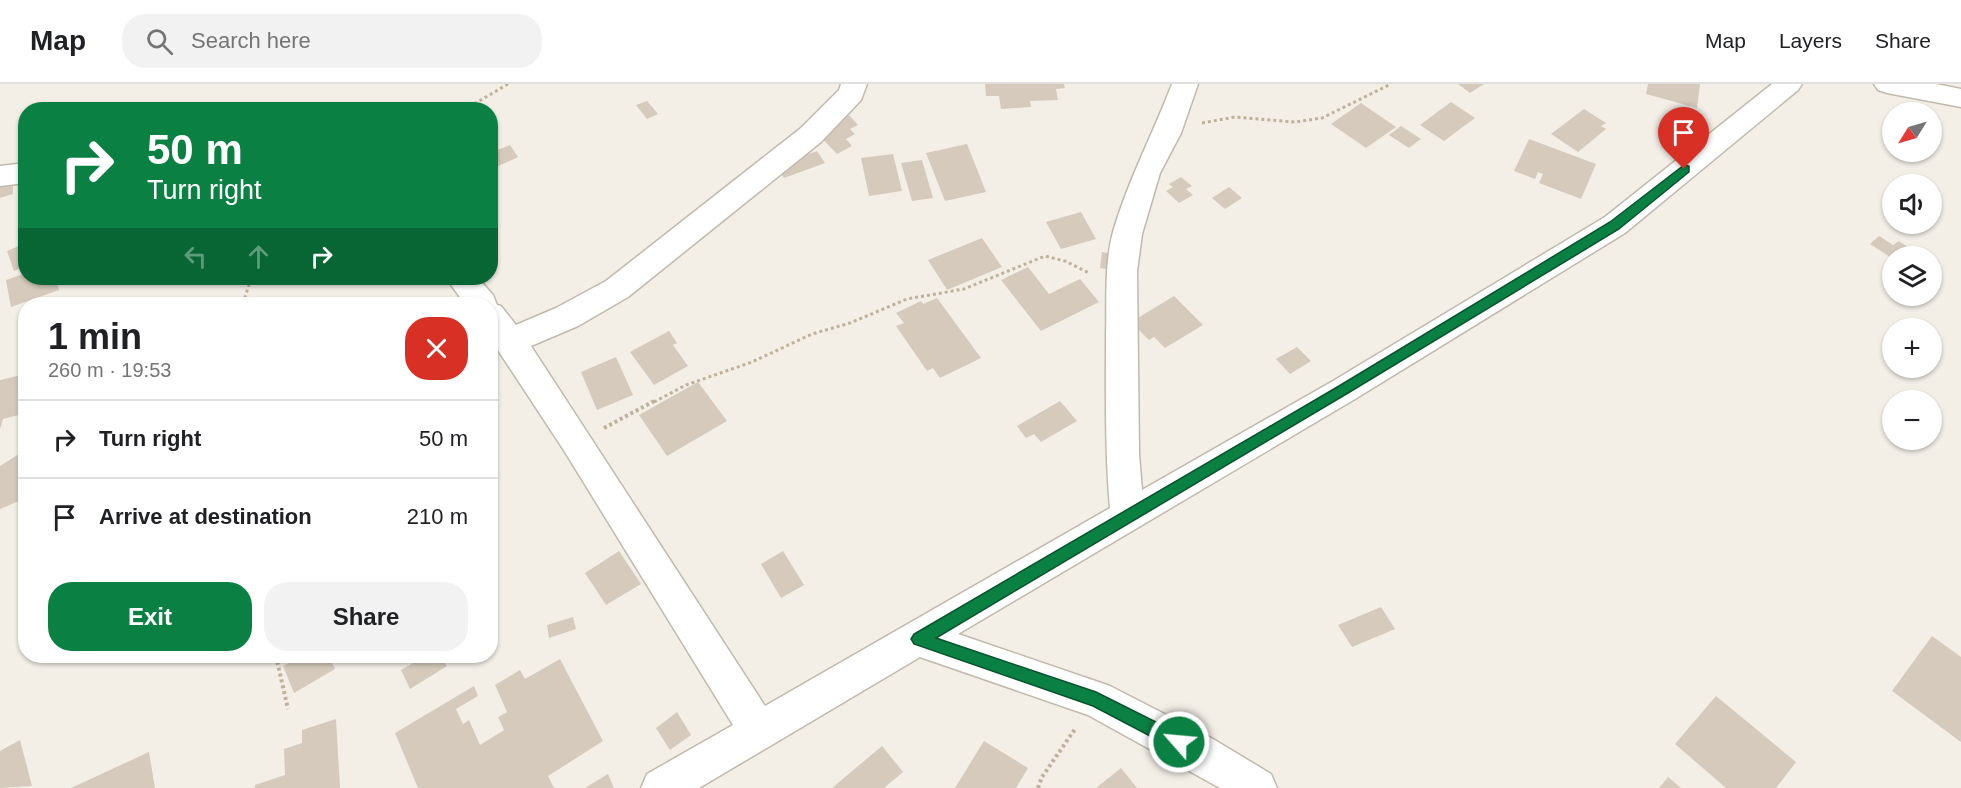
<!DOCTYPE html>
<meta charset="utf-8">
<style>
:root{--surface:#fff;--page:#f2f2f2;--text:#202124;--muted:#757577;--line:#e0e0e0;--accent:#0b8043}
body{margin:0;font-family:Arial,sans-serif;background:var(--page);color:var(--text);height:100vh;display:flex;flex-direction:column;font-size:22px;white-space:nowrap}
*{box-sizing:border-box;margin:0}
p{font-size:20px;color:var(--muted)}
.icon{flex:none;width:33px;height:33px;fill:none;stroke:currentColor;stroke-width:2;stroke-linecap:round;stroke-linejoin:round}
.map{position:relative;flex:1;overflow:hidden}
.side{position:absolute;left:18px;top:213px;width:480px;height:366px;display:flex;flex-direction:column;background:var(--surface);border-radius:24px;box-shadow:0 2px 4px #0004}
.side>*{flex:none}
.hud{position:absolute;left:18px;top:18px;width:480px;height:183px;border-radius:24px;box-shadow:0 2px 4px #0004;background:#0b8043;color:#fff;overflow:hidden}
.needle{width:39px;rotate:233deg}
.fabs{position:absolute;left:1882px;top:18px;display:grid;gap:12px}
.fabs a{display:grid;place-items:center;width:60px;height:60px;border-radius:50%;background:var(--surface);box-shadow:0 2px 4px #0004;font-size:30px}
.pin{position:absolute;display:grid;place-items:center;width:51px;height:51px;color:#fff;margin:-62px -26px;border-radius:50% 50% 50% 0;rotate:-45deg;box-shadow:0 0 6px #0007}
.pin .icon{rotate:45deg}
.me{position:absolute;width:66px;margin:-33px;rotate:297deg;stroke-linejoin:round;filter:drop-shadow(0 0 4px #0008)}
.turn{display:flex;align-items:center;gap:21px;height:126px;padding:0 30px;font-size:27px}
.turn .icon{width:78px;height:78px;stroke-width:2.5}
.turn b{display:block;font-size:42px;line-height:51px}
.lanes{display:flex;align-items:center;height:57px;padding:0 30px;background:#0003;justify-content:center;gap:30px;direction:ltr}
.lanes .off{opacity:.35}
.round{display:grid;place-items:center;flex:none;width:63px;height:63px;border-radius:24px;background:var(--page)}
.summary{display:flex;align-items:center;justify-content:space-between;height:102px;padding:0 30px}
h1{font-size:36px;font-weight:600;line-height:45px}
.action{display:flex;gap:12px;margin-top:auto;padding:12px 30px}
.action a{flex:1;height:69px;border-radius:24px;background:var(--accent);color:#fff;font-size:24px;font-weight:600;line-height:69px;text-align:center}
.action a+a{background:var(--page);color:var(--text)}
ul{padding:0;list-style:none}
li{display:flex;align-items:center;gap:18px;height:78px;padding:0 30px;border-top:2px solid var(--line)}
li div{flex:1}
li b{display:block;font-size:22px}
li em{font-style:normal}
header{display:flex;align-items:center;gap:36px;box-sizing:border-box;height:84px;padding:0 30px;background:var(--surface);border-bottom:2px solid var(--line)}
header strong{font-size:28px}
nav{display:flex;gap:33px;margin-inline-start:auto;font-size:21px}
.search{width:420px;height:54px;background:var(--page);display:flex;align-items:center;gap:15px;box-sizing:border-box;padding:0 21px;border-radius:24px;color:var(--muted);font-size:22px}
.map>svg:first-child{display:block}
.building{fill:#d5cabc}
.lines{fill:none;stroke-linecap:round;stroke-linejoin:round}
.minor-casing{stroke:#c1b9ac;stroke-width:3}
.path-far1{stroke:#c0b19b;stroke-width:3;stroke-dasharray:3 3;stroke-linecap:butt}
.path{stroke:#c0b19b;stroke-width:4;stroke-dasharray:3 3;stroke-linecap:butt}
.minor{fill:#fff;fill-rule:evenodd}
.route{fill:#0b8043;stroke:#07532c;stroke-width:1.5}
</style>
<header>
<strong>Map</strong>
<div class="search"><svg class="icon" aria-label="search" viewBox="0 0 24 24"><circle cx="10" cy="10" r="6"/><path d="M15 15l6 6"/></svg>Search here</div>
<nav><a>Map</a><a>Layers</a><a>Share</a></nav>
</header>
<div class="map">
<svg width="1961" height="704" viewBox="0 0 1961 704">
<rect width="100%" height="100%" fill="#f3efe7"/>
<g class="building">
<polygon points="985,0 1064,0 1065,4 1056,5 1058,16 1030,17 1031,23 1001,25 999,12 986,12"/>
<polygon points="1458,0 1484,0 1470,9"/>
<polygon points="1648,0 1700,0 1697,24 1646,10"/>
<polygon points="647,17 658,30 647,35 636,21"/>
<polygon points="1451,18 1475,34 1444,57 1420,41"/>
<polygon points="1361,19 1396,43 1366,64 1331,40"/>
<polygon points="1584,25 1606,39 1601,42 1606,45 1578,68 1551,50"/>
<polygon points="849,31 858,41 850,45 855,50 846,55 852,62 837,70 816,48"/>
<polygon points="1401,42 1421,55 1409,64 1389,51"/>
<polygon points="1529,55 1596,80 1581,115 1539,99 1543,90 1538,88 1535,95 1514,87"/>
<polygon points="967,60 986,108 945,117 926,69"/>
<polygon points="510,61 518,73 490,86 490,69"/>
<polygon points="817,67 825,79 784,94 776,82"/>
<polygon points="893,70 902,107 869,112 861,74"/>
<polygon points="922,76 933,114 912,117 901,79"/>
<polygon points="1181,93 1192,102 1186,105 1193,111 1179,119 1166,107 1173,103 1169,100"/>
<polygon points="13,99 13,110 0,114 0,103"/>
<polygon points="1229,103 1242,114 1225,125 1212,114"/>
<polygon points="1081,128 1096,155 1061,165 1046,138"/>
<polygon points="1879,152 1893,161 1899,157 1915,168 1908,172 1893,172 1893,175 1870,160"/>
<polygon points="982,154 1002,183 947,206 928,176"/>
<polygon points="26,159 26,182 14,187 7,167"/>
<polygon points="1102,168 1115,170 1113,186 1100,184"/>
<polygon points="1028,183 1049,210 1080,195 1099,218 1041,247 1001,196"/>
<polygon points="26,189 26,194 56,194 59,206 11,223 6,196"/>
<polygon points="1174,212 1203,241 1165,264 1154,253 1149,256 1131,238"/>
<polygon points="937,214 981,274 940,294 933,284 927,287 896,242 904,239 896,229 921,217 923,220"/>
<polygon points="669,247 677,259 673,261 688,282 654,301 630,268"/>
<polygon points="1297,263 1311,277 1290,290 1276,275"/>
<polygon points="616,273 633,311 597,326 581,288"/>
<polygon points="26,290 26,329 3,335 0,345 0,296"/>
<polygon points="698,298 727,337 667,372 639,331"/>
<polygon points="1060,317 1077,337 1041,358 1034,350 1026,354 1017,342"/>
<polygon points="19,370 20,373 26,371 26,414 0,425 0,382"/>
<polygon points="619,467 641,500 606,521 585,489"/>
<polygon points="783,467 804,501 781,514 761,480"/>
<polygon points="1381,523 1395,545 1352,563 1338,541"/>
<polygon points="573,533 576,545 549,554 547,541"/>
<polygon points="1932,552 1961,573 1961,658 1892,607"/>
<polygon points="302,572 329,572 335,585 294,609 283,582"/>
<polygon points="425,572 441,572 447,582 410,605 401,586"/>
<polygon points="560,575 603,657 548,692 554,704 418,704 395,649 474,602 478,612 456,625 463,640 469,636 480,661 504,646 498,633 507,628 495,601 520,586 525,595"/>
<polygon points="1716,612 1796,678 1776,704 1726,704 1675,660"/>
<polygon points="677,628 691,651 670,666 656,644"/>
<polygon points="336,635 340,704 255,704 255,701 285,691 284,665 302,659 302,646"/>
<polygon points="20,656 32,702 0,704 0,667"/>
<polygon points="984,657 1028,684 1016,704 955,704"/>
<polygon points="882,662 903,688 884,704 832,704"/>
<polygon points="149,668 155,704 71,704"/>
<polygon points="1121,684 1137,704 1096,704"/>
<polygon points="608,690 614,704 585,704"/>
<polygon points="1668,693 1681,704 1659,704"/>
</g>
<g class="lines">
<defs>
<g id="minor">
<path d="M 841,0 L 867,0 L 861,16 L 821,58 L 628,213 L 578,242 L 531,262 L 765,622 L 1110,424 C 1105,367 1106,310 1106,252 C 1107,218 1104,181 1113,148 C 1128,96 1153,50 1172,0 L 1198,0 L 1181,49 L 1160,89 L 1142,150 L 1137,187 L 1139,370 L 1142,406 L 1333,297 L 1605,133 L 1772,0 L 1802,0 L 1798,6 L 1625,149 L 1355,315 L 958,550 L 1110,602 L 1213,655 L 1271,690 L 1277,704 L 1220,704 L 1088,631 L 920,573 L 699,704 L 641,704 L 647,690 L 733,641 L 565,368 L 490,254 L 490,220 L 465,220 L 446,194 L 478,194 L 493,211 L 497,221 L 501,222 L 516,241 L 556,224 L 606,197 L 801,44 L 839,6 Z"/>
<polygon points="1874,0 1936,0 1961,5 1961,23 1887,9 1878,6"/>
<polygon points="26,79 26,99 0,102 0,82"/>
</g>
</defs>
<use href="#minor" class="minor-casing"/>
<g class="path-far1">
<polyline points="464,26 508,0"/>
<polyline points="1202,39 1235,33 1295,38 1322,34 1391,0"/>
<polyline points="243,220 251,194"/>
<polyline points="654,318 686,301 752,278 812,250 850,239 907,215 964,205 1045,172 1065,177 1089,189"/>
</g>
<g class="path">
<polyline points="604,344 656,316"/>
<polyline points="276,572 288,625"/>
<polyline points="1038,704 1042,693 1075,645"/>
</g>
<use href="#minor" class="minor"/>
</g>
<polygon class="route" points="1684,81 1689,82 1689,88 1619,145 1348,309 936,554 1096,608 1184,652 1187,658 1184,664 1179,666 1173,664 1093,622 914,560 911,555 914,550 1339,302 1610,138"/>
</svg>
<div class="fabs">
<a><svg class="needle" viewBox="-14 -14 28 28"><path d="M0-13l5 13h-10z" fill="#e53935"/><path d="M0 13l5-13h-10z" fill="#757577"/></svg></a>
<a><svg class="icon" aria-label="sound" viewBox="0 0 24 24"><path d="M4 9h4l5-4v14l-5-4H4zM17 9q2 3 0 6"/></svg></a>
<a><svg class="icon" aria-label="layers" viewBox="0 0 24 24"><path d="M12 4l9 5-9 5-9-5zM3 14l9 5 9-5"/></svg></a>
<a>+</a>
<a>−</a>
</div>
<div class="pin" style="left:1684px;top:85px;background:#d93025"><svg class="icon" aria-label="arrive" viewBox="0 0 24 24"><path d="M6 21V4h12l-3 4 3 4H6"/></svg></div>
<svg class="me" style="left:1179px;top:658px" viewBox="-20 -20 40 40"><circle r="17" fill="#0b8043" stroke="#fff" stroke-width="3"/><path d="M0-11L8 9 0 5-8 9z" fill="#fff"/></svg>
<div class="hud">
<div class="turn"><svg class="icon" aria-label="right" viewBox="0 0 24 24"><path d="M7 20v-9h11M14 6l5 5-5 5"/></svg><div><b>50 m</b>Turn right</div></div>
<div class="lanes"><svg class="icon off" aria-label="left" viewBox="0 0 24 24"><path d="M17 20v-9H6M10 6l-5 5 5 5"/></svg><svg class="icon off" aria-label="ahead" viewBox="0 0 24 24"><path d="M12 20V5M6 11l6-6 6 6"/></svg><svg class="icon" aria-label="right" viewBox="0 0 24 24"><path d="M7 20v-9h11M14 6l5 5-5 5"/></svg></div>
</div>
<section class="side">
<div class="summary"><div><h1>1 min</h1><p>260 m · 19:53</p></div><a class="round" style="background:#d93025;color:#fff"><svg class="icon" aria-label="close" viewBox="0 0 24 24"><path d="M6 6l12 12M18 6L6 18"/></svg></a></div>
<ul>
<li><svg class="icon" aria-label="right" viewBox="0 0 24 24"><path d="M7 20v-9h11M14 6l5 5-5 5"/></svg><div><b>Turn right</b></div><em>50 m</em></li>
<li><svg class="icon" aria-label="arrive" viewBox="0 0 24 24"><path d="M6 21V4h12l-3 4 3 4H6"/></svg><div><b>Arrive at destination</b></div><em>210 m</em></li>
</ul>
<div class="action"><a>Exit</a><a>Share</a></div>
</section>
</div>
